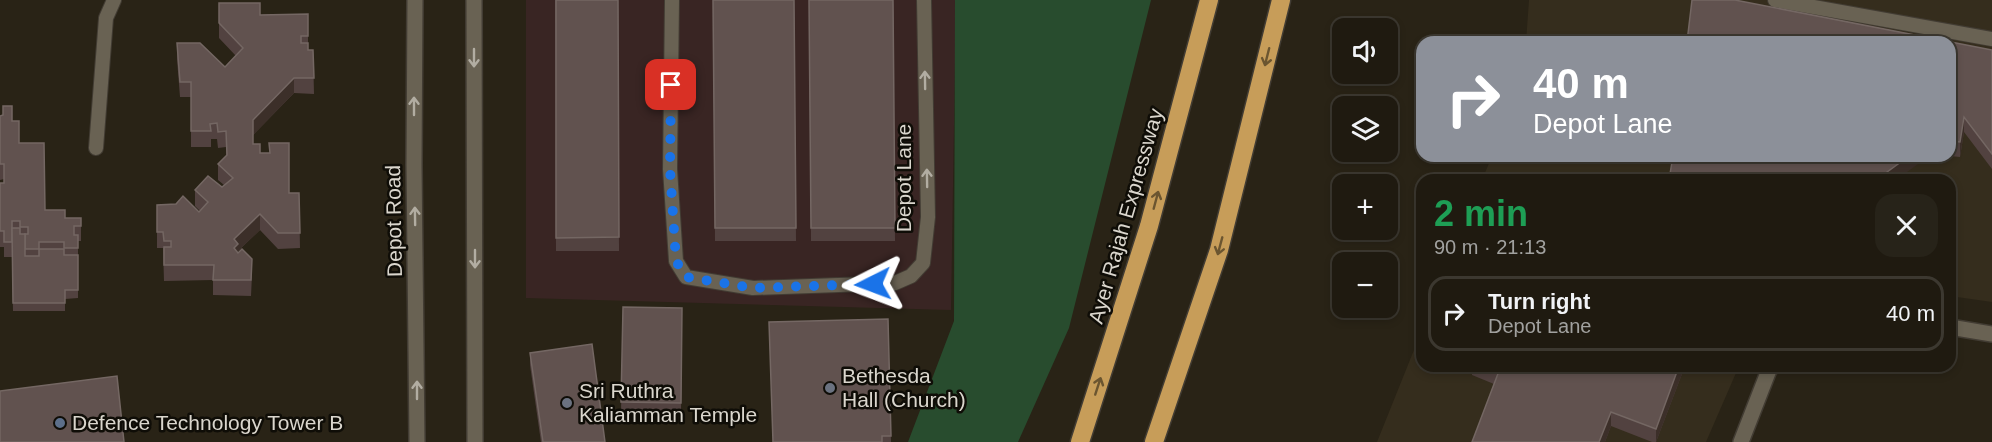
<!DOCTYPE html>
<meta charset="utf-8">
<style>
:root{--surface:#1f1a10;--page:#272319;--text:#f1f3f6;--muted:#a1a19f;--line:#3c3830}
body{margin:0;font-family:Helvetica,sans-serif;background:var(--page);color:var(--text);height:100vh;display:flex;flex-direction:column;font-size:22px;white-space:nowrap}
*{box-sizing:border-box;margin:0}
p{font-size:20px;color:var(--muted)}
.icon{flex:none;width:33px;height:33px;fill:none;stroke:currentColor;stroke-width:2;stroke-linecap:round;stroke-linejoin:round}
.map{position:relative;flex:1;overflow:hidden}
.side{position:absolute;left:1416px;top:174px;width:540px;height:198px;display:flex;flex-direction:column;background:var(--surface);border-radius:18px;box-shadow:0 3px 9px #0003,0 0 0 2px var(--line)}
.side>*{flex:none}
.hud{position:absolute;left:1416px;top:36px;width:540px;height:126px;border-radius:18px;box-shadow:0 3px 9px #0003,0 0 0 2px var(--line);background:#8c9099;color:#fff;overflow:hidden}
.buttons{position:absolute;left:1332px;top:18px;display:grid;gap:12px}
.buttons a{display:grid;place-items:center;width:66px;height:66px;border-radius:12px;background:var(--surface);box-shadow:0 3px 9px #0003,0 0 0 2px var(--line);font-size:30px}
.pin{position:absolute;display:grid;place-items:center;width:51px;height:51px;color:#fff;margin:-26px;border-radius:12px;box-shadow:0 3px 9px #0006}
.me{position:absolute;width:66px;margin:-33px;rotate:267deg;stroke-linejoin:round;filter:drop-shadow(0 0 4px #0008)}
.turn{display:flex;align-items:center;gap:21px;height:126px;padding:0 18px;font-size:27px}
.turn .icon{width:78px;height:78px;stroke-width:2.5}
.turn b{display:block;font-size:42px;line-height:51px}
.round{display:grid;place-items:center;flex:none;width:63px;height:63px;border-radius:18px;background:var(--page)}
.headline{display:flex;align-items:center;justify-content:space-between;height:102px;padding:0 18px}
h1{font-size:36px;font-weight:700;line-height:45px;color:#1e9e55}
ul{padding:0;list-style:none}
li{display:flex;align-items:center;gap:18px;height:75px;margin:0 12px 9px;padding:0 6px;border:3px solid var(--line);border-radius:18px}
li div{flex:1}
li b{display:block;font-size:22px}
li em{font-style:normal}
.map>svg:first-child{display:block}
.commercial{fill:#392523}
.industrial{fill:#352d1d}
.green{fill:#284c2e}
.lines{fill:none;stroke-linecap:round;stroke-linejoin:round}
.service-casing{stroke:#423c33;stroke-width:16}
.minor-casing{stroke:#423c33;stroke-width:18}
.motorway-casing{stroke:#423c33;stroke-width:21}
.service{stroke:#696253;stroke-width:14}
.minor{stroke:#696253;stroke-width:15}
.motorway{stroke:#c79d59;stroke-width:18}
.wall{fill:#524240}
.shaded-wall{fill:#3c2f29}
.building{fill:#61524f;stroke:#746763;stroke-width:1.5}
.oneway{stroke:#6b5530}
.oneway2{stroke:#b2ada2}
.route{stroke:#1a73e8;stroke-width:10;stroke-dasharray:0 18}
.worship-dot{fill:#6b7280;stroke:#0f0d07;stroke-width:2}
.service-dot{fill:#5c6f8a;stroke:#0f0d07;stroke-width:2}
.labels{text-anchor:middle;stroke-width:5;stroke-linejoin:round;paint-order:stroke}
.street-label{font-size:21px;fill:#dad6cd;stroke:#0f0d07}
.poi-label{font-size:21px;fill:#dad6cd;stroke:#0f0d07;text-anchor:start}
</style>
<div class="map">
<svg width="1992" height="442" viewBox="0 0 1992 442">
<rect width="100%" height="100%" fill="#292316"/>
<polygon class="commercial" points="526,0 956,0 951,310 526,298"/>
<g class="industrial">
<polygon points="1529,0 1992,0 1992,302 1950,296 1950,180 1482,180 1492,156 1950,156 1950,42 1526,42"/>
<polygon points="1422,330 1422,366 1739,366 1706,442 1377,442"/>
</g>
<polygon class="green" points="955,0 1151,0 1069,328 1018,442 908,442 954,321"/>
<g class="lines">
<defs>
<g id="service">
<polyline points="672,0 670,169 676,261 686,277 753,288 895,283 911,276 923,263 928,217 924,0"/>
<polyline points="1775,0 1992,39"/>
<polyline points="96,148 106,18 114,0"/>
</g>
<g id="minor">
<polyline points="415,0 414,165 417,442"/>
<polyline points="474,0 475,442"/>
<polyline points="1950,327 1992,334"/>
<polyline points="1741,442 1769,370 1773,366"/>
</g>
<g id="motorway">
<polyline points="1080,442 1149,226 1209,0"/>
<polyline points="1154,442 1219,250 1281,0"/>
</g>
</defs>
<use href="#service" class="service-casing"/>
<use href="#minor" class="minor-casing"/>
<use href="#motorway" class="motorway-casing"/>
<use href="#service" class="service"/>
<use href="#minor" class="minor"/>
<use href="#motorway" class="motorway"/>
</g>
<g class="wall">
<polygon points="555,0 618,0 619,251 556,251"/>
<polygon points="713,0 794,0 796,241 715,241"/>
<polygon points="809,0 893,0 895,241 811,241"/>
<polygon points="219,3 260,15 308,14 308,50 313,50 314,94 294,93 253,135 253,144 289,193 299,193 300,248 278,249 260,230 238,251 238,253 252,275 251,296 213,295 213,280 164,281 163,248 157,248 157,205 199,212 200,211 195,206 195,190 222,187 224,185 218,180 218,164 226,156 226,147 218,148 217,139 211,139 211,147 191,147 191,97 180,97 177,59 177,43 225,67 236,56 219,38"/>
<polygon points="1950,42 1992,50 1992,169 1964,132 1960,157 1950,156"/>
<polygon points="0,116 12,121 19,143 45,210 65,218 81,218 81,241 78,241 78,298 65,299 65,311 13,311 12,254 12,257 4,257 4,247 0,247 0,183 4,183 4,179 0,180"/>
<polygon points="623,307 682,308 681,414 621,413"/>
<polygon points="888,319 891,442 772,442"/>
<polygon points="530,353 605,442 541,442 530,365"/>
<polygon points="1472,366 1685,366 1656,442 1652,442 1611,426 1605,442 1472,442 1494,384 1472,375"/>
</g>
<g class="shaded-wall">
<polygon points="294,78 294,93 253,135 253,120"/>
<polygon points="1964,117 1964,132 1960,157 1960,142"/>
<polygon points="1909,156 1929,156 1896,180 1876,180"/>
<polygon points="260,214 260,230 238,251 238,259 234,264 234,239"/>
<polygon points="1679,366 1685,366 1656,442 1656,429"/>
<polygon points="1611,412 1611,426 1605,442 1599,442"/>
</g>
<g class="building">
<polygon points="556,0 618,0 619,237 556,238"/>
<polygon points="713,0 794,0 796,228 715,228"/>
<polygon points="809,0 893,0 895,228 811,228"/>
<polygon points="1692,0 1735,0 1992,50 1992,154 1964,117 1960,142 1950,141 1950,42 1687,42"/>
<polygon points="219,3 260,3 260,15 308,14 308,36 301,36 301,43 308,43 308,50 313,50 314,78 294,78 253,120 253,144 260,144 260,153 270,153 269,143 289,143 289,193 299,193 300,233 278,233 260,214 234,239 238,244 234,248 238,253 242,249 252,259 251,280 213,280 214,265 164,265 164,247 171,247 171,241 164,241 163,232 157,232 157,205 176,204 183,196 199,212 208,202 195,190 208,176 222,187 233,178 218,164 227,155 226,131 218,132 217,123 210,124 211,131 191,131 191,82 180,82 177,43 200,43 225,67 243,48 219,23"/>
<polygon points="3,106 12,106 12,121 19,121 19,143 44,143 45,210 65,210 65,218 81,218 81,226 74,226 74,235 78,235 78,248 64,248 64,242 39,242 39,249 25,249 25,234 28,234 28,227 20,227 20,221 12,221 12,242 4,242 4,231 0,231 0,183 4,183 4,164 0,164 0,116 3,115"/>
<polygon points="1673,156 1909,156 1876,180 1675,180 1670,174"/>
<polygon points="12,228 20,228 20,234 25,234 25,256 39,256 39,249 64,249 64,255 78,255 78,290 65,290 65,303 13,303"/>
<polygon points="623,307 682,308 681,403 621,402"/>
<polygon points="888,319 891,436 882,436 882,442 773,442 769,322"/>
<polygon points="592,344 605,442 543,442 530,353"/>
<polygon points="1486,366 1679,366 1656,429 1611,412 1599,442 1472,442 1499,371"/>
<polygon points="117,376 124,442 0,442 0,391"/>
</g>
<defs><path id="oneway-shaft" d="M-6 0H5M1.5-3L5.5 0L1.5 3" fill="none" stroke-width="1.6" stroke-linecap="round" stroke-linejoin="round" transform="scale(1.5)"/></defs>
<g class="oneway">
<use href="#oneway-shaft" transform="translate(1267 57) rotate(104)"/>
<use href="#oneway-shaft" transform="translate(1156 200) rotate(-75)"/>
<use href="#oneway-shaft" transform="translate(1220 246) rotate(105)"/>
<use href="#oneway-shaft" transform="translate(1098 386) rotate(-72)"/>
</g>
<g class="oneway2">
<use href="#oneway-shaft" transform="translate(474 58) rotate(90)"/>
<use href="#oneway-shaft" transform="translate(925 80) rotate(-91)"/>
<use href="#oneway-shaft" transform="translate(414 106) rotate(-90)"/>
<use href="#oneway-shaft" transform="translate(927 178) rotate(-91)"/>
<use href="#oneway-shaft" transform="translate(415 216) rotate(-91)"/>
<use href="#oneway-shaft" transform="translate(475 259) rotate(90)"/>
<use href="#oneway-shaft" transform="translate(417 390) rotate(-90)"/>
</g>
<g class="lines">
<polyline class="route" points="671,85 670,169 676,261 686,277 753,288 873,284"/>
</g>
<g class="worship-dot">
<circle cx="830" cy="388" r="6"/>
<circle cx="567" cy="403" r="6"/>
</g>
<circle class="service-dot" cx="60" cy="423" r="6"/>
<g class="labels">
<g class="street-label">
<text transform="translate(904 178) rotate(-90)" y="7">Depot Lane</text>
<text transform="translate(1126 216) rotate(-74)" y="7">Ayer Rajah Expressway</text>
<text transform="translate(394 221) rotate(-91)" y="7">Depot Road</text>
</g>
<g class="poi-label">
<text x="842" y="383">Bethesda<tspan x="842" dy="24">Hall (Church)</tspan></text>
<text x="579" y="398">Sri Ruthra<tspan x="579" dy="24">Kaliamman Temple</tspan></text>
<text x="72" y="430">Defence Technology Tower B</text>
</g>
</g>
</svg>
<div class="buttons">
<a><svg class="icon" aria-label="sound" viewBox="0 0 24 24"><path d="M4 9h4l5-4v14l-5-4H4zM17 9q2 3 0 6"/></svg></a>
<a><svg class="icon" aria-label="layers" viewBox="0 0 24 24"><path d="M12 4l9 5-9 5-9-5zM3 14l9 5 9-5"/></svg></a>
<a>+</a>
<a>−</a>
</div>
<div class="pin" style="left:671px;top:85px;background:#d93025"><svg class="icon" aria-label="arrive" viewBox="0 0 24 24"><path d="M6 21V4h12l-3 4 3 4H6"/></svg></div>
<svg class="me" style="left:873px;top:284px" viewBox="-20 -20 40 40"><path d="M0-17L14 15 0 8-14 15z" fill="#1a73e8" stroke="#fff" stroke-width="4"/></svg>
<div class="hud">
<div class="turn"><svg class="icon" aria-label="right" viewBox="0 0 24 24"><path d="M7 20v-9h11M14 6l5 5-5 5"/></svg><div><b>40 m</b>Depot Lane</div></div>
</div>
<section class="side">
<div class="headline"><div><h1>2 min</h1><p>90 m · 21:13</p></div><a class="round"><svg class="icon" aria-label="close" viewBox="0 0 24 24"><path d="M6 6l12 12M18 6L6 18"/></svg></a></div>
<ul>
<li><svg class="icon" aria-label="right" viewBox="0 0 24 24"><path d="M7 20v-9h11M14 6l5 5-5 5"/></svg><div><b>Turn right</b><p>Depot Lane</p></div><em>40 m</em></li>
</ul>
</section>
</div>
